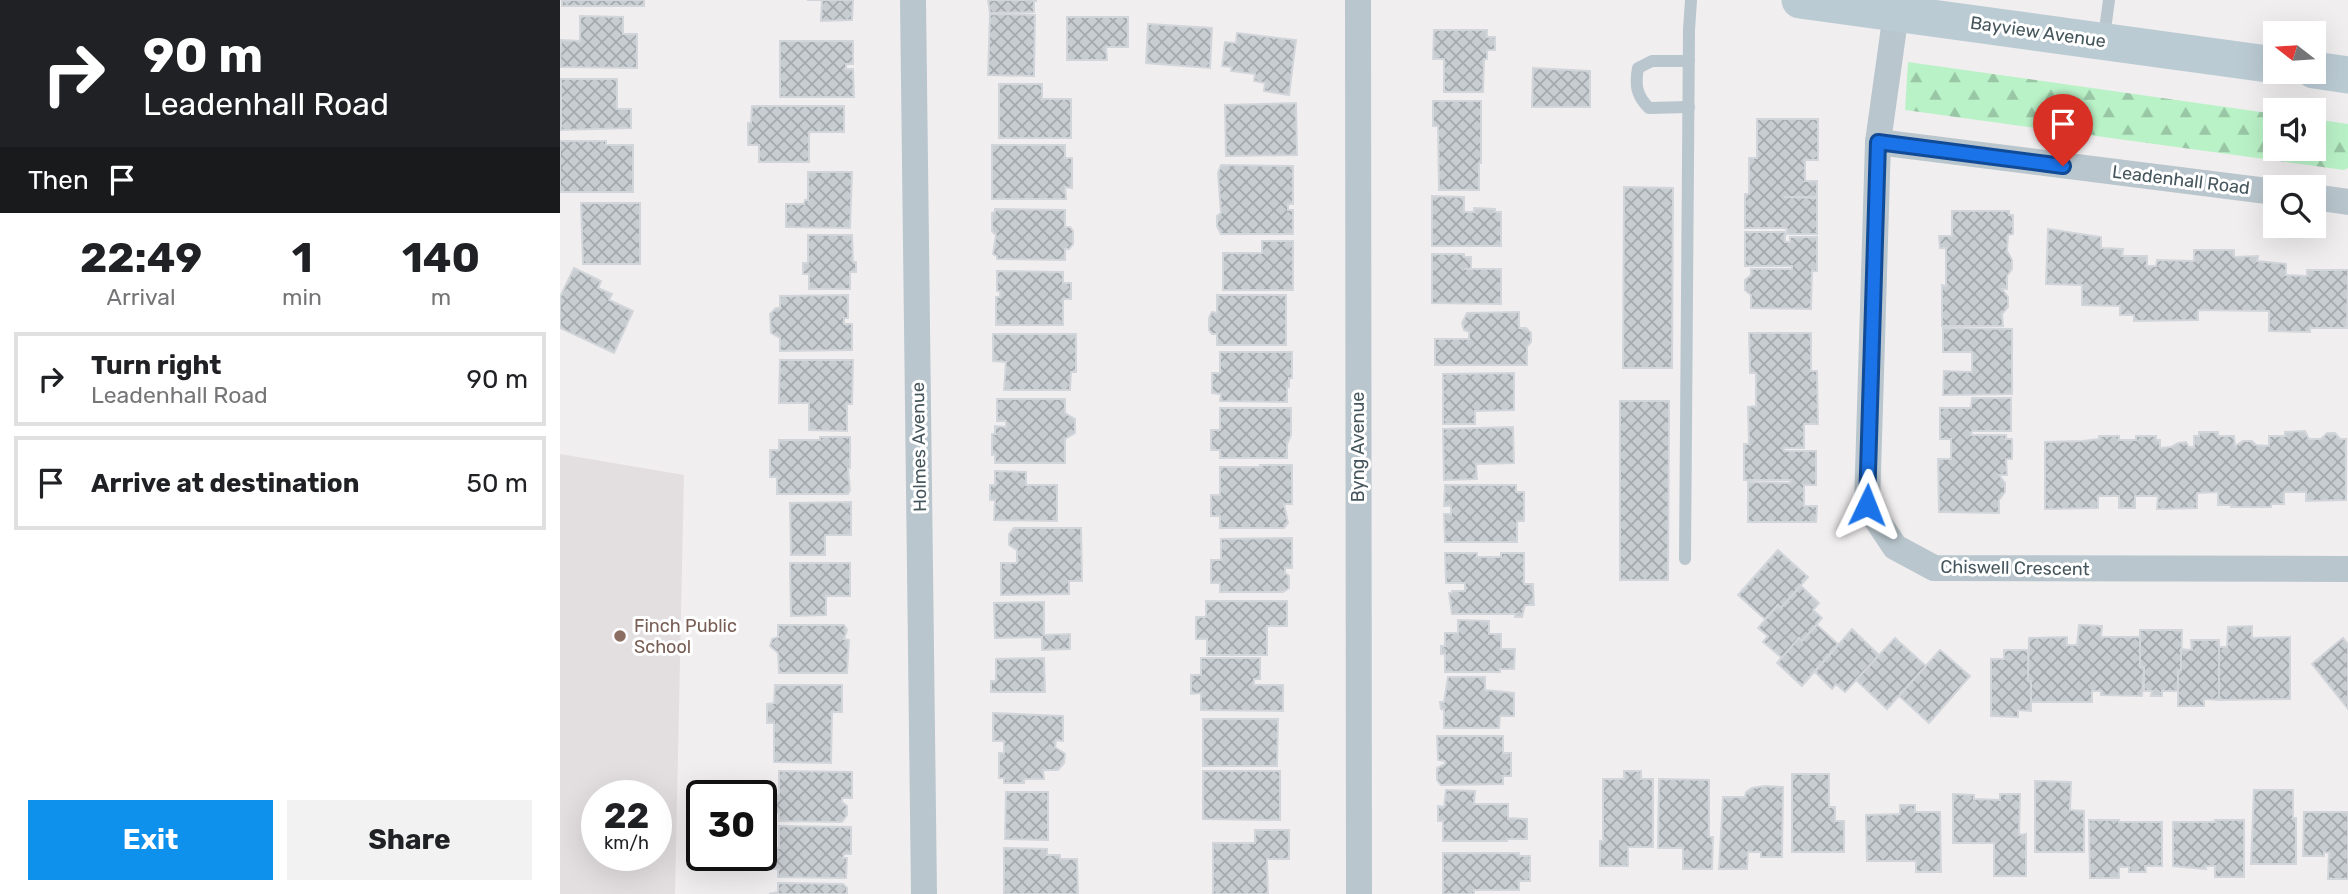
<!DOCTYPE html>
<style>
:root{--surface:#fff;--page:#f2f2f2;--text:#202124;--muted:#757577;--line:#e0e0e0;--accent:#0e91ec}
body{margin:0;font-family:Rubik,sans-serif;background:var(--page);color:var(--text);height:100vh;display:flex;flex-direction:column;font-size:26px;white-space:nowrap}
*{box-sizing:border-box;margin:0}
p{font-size:23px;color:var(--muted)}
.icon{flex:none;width:38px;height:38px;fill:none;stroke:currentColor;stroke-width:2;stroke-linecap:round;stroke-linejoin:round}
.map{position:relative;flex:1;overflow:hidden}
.drawer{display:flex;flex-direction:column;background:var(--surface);width:560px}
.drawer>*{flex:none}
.hud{background:#202124;color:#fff;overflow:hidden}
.needle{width:46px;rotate:287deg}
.controls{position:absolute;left:1703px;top:21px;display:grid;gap:14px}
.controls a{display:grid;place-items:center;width:63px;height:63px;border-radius:0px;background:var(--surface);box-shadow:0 7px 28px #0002;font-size:35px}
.speed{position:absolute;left:21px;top:780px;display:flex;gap:14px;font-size:35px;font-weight:700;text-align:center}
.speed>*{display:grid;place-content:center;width:91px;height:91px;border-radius:50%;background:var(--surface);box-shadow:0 7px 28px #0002;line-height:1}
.speed small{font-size:18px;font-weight:400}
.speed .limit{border:4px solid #111;border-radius:10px;background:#fff;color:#111}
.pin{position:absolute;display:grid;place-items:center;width:60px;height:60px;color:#fff;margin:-72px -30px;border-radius:50% 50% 50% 0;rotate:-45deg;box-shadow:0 0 7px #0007}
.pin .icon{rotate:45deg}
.me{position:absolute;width:77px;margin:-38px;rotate:2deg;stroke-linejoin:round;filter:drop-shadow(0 0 5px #0008)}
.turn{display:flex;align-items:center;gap:24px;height:147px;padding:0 28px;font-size:32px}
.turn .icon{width:91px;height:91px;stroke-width:2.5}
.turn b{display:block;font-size:49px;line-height:60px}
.then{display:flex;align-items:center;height:66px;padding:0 28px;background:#0003;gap:14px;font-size:26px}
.eta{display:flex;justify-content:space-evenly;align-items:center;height:119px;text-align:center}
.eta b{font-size:42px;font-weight:700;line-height:49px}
.button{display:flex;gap:14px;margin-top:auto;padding:14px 28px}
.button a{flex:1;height:80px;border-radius:0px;background:var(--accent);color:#fff;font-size:28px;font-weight:700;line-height:80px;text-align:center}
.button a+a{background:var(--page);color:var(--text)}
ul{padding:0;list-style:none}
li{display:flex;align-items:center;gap:21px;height:94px;margin:0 14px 10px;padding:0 14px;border:4px solid var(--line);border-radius:0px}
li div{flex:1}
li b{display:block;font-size:26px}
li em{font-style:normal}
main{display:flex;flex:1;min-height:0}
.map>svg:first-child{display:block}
.education{fill:#e3dfe1;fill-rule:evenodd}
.forest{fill:url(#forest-firs)}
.building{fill:url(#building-cross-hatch);stroke:#d2d6db;stroke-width:2}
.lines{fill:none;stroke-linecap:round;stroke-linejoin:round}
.service{stroke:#b9c6cd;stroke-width:12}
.minor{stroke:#b9c6cd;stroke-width:26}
.secondary{stroke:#bbcbd4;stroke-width:37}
.route-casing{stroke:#114b97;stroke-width:18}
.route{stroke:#1a73e8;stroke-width:12}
.education-dot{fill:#8d6e63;stroke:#fff;stroke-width:2.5}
.labels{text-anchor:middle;stroke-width:6;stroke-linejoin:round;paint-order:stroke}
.street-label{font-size:18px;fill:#46565d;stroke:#fff}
.education-label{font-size:18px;fill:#785e54;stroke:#fff;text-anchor:start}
</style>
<main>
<section class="drawer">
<div class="hud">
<div class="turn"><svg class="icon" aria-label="right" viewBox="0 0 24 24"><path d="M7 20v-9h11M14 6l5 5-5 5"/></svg><div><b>90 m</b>Leadenhall Road</div></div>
<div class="then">Then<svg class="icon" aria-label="arrive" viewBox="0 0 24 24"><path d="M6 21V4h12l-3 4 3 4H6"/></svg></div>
</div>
<div class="eta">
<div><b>22:49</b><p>Arrival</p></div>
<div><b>1</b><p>min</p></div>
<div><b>140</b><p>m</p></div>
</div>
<ul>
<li><svg class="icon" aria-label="right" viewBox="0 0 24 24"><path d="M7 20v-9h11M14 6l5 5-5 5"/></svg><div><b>Turn right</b><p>Leadenhall Road</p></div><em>90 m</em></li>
<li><svg class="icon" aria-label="arrive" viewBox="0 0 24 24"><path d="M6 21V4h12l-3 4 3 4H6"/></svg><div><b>Arrive at destination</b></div><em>50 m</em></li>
</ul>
<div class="button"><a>Exit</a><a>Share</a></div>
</section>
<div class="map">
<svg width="1788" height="894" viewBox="0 0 1788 894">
<defs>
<pattern id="forest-firs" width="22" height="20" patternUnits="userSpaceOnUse" patternTransform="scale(1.75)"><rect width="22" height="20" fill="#baf2c7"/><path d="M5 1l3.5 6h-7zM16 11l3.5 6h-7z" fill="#99c7a5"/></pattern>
<pattern id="building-cross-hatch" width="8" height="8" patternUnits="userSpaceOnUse" patternTransform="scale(1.75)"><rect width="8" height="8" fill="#c8cdd2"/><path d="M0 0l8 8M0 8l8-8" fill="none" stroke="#a4a9ae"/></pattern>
</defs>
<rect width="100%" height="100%" fill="#f1eeef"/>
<path class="education" d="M 0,454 L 124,475 L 115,894 L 0,894 ZM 37,796 L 96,796 L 96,856 L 37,856 Z"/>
<polygon class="forest" points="1348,62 1715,114 1715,149 1754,149 1754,119 1788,124 1788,168 1784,170 1345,110"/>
<g class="building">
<rect x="2" y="0" width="82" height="6"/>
<polygon points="247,0 293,0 292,20 261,21 262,0"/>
<polygon points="428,0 476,0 476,1 474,1 474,12 430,13"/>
<polygon points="430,14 475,15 474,76 428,75"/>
<polygon points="20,16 63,17 63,34 77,34 77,68 0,67 1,40 20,41"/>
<polygon points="507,17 568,17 568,47 546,47 547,60 507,60"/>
<polygon points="588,24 652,28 650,68 586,63"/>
<polygon points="874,30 927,30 927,37 935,37 935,50 927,50 927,59 924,59 923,92 884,92 884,59 873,59"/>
<polygon points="677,33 736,40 729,95 704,91 705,83 694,81 695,74 671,71 672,67 662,66 665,42 676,43"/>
<polygon points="220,41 293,41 293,64 286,64 286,69 293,69 294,97 220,97"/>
<polygon points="973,68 1030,71 1030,107 972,107"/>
<polygon points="1,79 57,79 57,109 71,109 71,128 1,130"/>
<polygon points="439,84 482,84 482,99 511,99 511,138 439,138"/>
<polygon points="873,101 921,101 921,163 919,163 919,190 879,190 878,126 873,126"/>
<polygon points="736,103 737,155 666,156 665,105"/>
<polygon points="192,106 284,106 284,132 249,132 249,162 199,162 199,145 188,145 188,123 191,123"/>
<polygon points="1197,119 1258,119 1258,160 1245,160 1245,181 1257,181 1257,197 1224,197 1257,198 1257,234 1227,234 1227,229 1223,228 1185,228 1185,194 1189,194 1189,158 1197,158"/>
<polygon points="0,141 46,141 46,145 73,145 73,192 0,192"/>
<polygon points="432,145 505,145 505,158 512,158 512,188 505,187 506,199 432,199"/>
<polygon points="661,165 733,166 733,204 728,204 728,210 733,210 733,234 661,234 657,226 657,216 661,213 658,173"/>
<polygon points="248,172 292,172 290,228 226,227 226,204 244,204 245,200 248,200"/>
<polygon points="1064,187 1113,188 1112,368 1063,368"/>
<polygon points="872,196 904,197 904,212 914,212 914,208 935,209 935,212 941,212 941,246 872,246"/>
<polygon points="21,203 80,203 80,264 23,264"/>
<polygon points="435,209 505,210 505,227 510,227 513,231 513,244 509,249 505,249 505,260 437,259 437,256 433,254 436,235 432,231 432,213 435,212"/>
<polygon points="1392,211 1449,211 1449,215 1453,215 1453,234 1448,235 1447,251 1452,260 1452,269 1447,276 1447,289 1442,289 1448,297 1448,307 1442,314 1443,326 1382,326 1382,285 1386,286 1386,248 1380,248 1379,236 1392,236"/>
<polygon points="1488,229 1541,237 1541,248 1563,249 1562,256 1587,256 1587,266 1596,266 1597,260 1634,261 1634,250 1674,250 1674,257 1698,256 1697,261 1726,264 1726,275 1747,276 1747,270 1788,270 1787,328 1750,328 1750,332 1709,331 1709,311 1638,310 1638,320 1574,321 1574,315 1560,315 1560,306 1522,305 1522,285 1486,284"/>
<polygon points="1185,232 1225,232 1225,242 1230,242 1230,237 1257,237 1257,271 1252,271 1251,309 1191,308 1191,295 1185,290 1185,280 1191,275 1191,269 1232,269 1232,266 1185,266"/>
<polygon points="248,235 292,235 293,262 296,262 296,272 290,272 290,289 249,289 249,274 243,274 243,263 248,263"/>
<polygon points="702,241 733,241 733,290 663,290 663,253 702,253"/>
<polygon points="872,254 904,254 904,257 911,257 911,268 904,269 941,269 941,304 872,303"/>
<polygon points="14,268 41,281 38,288 52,294 49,300 73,311 54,353 0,328 0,297"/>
<polygon points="437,271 503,272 503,283 511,283 511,299 503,299 503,325 436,325 436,297 440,297 440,291 437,291"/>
<polygon points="288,295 288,318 284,318 284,324 292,324 292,350 220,351 220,338 211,333 210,314 216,308 220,308 220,296"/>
<polygon points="657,295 726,295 726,345 657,345 657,334 652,334 649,330 649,318 652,312 657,313"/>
<polygon points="959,312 959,328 966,328 971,333 971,342 967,347 967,365 875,365 875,339 909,339 909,332 904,330 902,323 907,313"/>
<polygon points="1383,328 1452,329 1452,394 1383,395 1384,371 1412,372 1412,352 1383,352"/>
<polygon points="1189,333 1251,333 1251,371 1257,371 1258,424 1244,424 1244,448 1224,448 1224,451 1256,451 1256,485 1244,485 1244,506 1257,506 1256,522 1188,522 1188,482 1230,483 1231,480 1184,480 1184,444 1189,444 1188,407 1196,406 1196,373 1190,373"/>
<polygon points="433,334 516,334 516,372 511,372 510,390 444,390 446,362 433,361"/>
<polygon points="660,352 732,352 732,378 729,378 729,387 727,386 727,402 660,401 661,394 652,393 652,373 660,373"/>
<polygon points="220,360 293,360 292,404 287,404 287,431 249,430 249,403 219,403"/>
<polygon points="954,373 954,410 915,411 915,424 883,424 883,374"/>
<polygon points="1412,398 1451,398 1451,431 1412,431 1411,435 1446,435 1446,439 1452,439 1452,459 1446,459 1447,475 1439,475 1445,483 1445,492 1439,500 1439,513 1379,512 1378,459 1391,459 1391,439 1380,439 1380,408 1411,408"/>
<polygon points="437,399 505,399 505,413 515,419 515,433 505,439 505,463 435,463 435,454 432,455 432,434 435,434 435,426 446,427 446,421 437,421"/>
<polygon points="1060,401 1109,401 1108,580 1060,580"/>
<polygon points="660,408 731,408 731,435 727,444 727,458 660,458 660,450 651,450 651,430 660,430"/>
<polygon points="953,427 954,463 916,464 917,479 884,480 883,429"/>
<polygon points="1745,431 1749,439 1761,439 1767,433 1775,433 1780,439 1786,439 1786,500 1746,501 1746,492 1724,492 1724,504 1711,504 1711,507 1671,507 1671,505 1658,505 1658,492 1637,493 1637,508 1597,509 1598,496 1575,496 1575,508 1559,508 1559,496 1538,496 1538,508 1485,509 1485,442 1523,441 1539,439 1539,436 1559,436 1559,440 1576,440 1576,436 1596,436 1596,440 1600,440 1600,448 1611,447 1618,443 1626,442 1629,447 1634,447 1634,436 1639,436 1639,432 1658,432 1658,436 1674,436 1675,446 1683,441 1692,441 1696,445 1709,446 1709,436 1725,436 1725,432"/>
<polygon points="260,437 290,437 290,468 288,468 290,490 288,494 217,494 217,477 210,477 210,450 219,450 219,440 260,440"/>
<polygon points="700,465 732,465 732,504 724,504 728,523 724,528 660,528 660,516 651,516 651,495 660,495 660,467 701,467"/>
<polygon points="435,471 466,472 466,485 497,485 497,521 434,520 435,500 430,500 430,485 435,485"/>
<polygon points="885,485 956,485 956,492 964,492 964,521 957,521 957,542 885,542 884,514 891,514 891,506 884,506"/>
<polygon points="291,502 291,535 265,535 265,555 231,555 230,503"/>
<polygon points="454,528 521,528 522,581 509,581 509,594 441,595 441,563 457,563 457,550 449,545 449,534"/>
<polygon points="732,538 732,568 725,568 725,573 729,576 729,588 723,592 660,592 660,583 651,583 651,560 661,560 661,539"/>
<polygon points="1218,550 1248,577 1221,608 1218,605 1205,619 1178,595"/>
<polygon points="885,553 917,553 917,557 941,557 941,553 964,553 964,584 973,584 974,605 965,605 962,617 955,617 956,614 892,614 889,593 892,593 892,591 905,591 905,583 886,583"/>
<polygon points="230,563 290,563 290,596 266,596 266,615 231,616"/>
<polygon points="1241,586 1259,603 1253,610 1262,618 1242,641 1239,638 1222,658 1203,642 1208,636 1198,628 1218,605 1221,608"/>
<polygon points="646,601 727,601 727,626 707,626 707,655 647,655 647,639 636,639 636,617 646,617"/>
<polygon points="484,602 484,635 510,634 510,649 482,650 482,637 435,638 434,603"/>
<polygon points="898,620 929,621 929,634 941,634 941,649 955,649 954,669 940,669 940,672 885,672 885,654 881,654 881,646 885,646 885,633 898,633"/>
<polygon points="218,625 284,625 287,630 284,639 289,640 287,673 219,673 218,653 210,646 212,639 218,637"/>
<polygon points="1257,625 1278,644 1242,686 1217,663 1239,638 1242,641"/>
<polygon points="1519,625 1542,626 1541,637 1580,637 1580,667 1584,667 1582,696 1541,695 1541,691 1532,691 1532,702 1471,702 1471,681 1468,681 1469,638 1507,637 1507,645 1517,645"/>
<polygon points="1692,626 1692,638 1730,637 1730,699 1659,700 1659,647 1667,647 1668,627"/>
<polygon points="1292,629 1319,655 1285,692 1276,684 1272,689 1255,672"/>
<polygon points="1580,630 1622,630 1621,670 1618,671 1618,691 1602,691 1602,696 1591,696 1592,691 1584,691 1584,667 1580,667"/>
<polygon points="1335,638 1366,666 1327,709 1296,680"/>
<polygon points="1783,638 1788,644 1788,709 1752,664"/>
<polygon points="1631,640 1659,640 1659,700 1644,699 1644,706 1618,706 1618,671 1621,670 1621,649 1632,650"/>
<polygon points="1380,650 1410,676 1369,723 1339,696"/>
<polygon points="1444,650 1468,650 1468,681 1471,681 1471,711 1458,710 1458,717 1431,716 1431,659 1444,659"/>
<polygon points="484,658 485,692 431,692 431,681 436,681 436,659"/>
<polygon points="641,658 700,658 700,679 694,679 694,685 723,685 723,711 641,710 641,693 631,694 631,675 641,675"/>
<polygon points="888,677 925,677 925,690 954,693 954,716 940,716 939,728 884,728 884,710 881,709 880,702 884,702"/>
<polygon points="215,685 282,685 282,712 272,712 271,763 214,762 214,723 207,723 207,704 214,703"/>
<polygon points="433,713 503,716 503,741 496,740 495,747 505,754 504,763 498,770 483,770 484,779 464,779 464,783 444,783 444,778 439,778 439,753 444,753 444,741 433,741"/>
<polygon points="643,719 718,719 717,766 643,766"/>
<polygon points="877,736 943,736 943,753 951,753 951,776 943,776 943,784 881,785 877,780 877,768 885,764 885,761 878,760"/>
<polygon points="219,771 292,772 292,798 282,798 282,802 287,806 287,815 282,822 219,821 219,813 210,813 210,794 219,794"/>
<polygon points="643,771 720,771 720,820 643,819"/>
<polygon points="1064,771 1081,771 1081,779 1093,779 1093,847 1068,847 1068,866 1040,866 1040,841 1043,841 1043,779 1064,779"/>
<polygon points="1232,774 1269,774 1269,807 1275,807 1275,821 1284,821 1284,852 1232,852"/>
<polygon points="1099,779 1149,780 1149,837 1153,837 1152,869 1123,869 1123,848 1098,848"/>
<polygon points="1475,781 1511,782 1510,810 1524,811 1524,852 1475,852"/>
<polygon points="1205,786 1223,787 1222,857 1201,857 1201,852 1188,852 1187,869 1159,869 1163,797 1185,797 1186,792 1192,788"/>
<polygon points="886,790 915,791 914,804 948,804 948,818 967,819 967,839 947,839 947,841 883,841 883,821 878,821 878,806 884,807"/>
<polygon points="1694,790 1733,790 1733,818 1736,818 1736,864 1691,864"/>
<polygon points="446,792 488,792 488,840 445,839"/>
<polygon points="1393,794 1414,795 1414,799 1440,800 1440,794 1460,794 1459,835 1466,834 1466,876 1434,876 1434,843 1393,843"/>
<polygon points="1340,805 1355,805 1355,812 1380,812 1381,872 1356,872 1356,861 1307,861 1306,815 1340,814"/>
<polygon points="1744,812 1788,812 1788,879 1768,879 1769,853 1764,852 1764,856 1743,856"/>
<polygon points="1529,820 1559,820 1559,822 1602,822 1602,866 1585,866 1586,872 1569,872 1569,867 1559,867 1559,878 1530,878"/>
<polygon points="1655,820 1684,820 1684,877 1655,877 1655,866 1645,866 1646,869 1613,866 1613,822 1656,822"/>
<polygon points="219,826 291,827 291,854 284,854 283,858 287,858 286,878 218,877 218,869 209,869 210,848 219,848"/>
<polygon points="695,830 729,830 729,859 707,859 708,894 653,894 653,843 695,843"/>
<polygon points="444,848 487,849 487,855 500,855 500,859 517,859 518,894 444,894"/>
<polygon points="883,853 959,853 959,856 970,856 970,881 959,881 959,890 914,890 914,894 883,894"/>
<polygon points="218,883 283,884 287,888 287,894 209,894 218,892"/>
</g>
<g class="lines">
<g class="service">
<polyline points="1544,37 1549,0"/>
<path d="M 1129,61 L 1092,61 L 1078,68 C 1075,85 1076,95 1089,108 L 1129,107"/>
<polyline points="1125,559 1129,30 1131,0"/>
</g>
<g class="minor">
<polyline points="353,0 364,894"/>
<polyline points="798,0 799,894"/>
<polyline points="1336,13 1318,142 1307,505 1335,547 1374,568 1788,569"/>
<polyline points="1318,142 1715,192"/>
<polyline points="1754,197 1788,202"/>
</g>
<g class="secondary">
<polyline points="1240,0 1715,65"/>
<polyline points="1754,70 1788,75"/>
</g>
</g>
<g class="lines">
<defs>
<polyline id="route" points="1307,505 1318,142 1503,166"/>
</defs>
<use href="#route" class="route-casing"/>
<use href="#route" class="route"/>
</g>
<circle class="education-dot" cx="60" cy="636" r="7"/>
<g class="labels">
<g class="street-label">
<text transform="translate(1478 32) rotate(8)" y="6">Bayview Avenue</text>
<text transform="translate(1621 180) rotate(7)" y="6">Leadenhall Road</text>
<text transform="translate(359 447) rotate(-91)" y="6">Holmes Avenue</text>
<text transform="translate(798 447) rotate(-90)" y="6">Byng Avenue</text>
<text transform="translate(1455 568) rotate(1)" y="6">Chiswell Crescent</text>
</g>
<g class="education-label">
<text x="74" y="632">Finch Public<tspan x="74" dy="21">School</tspan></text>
</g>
</g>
</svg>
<div class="controls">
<a><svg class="needle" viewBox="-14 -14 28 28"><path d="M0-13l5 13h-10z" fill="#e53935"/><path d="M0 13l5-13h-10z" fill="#757577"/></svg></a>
<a><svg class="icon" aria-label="sound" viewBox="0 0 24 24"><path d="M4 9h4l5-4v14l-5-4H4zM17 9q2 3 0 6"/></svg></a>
<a><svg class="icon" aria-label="search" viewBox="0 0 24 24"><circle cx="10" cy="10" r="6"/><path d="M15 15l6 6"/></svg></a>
</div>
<div class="speed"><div>22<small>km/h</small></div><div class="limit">30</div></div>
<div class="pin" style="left:1503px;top:166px;background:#d93025"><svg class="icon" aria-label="arrive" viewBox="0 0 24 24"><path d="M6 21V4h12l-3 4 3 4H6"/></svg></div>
<svg class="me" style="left:1307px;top:505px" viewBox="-20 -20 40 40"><path d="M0-17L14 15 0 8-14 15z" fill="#1a73e8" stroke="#fff" stroke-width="4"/></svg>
</div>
</main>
